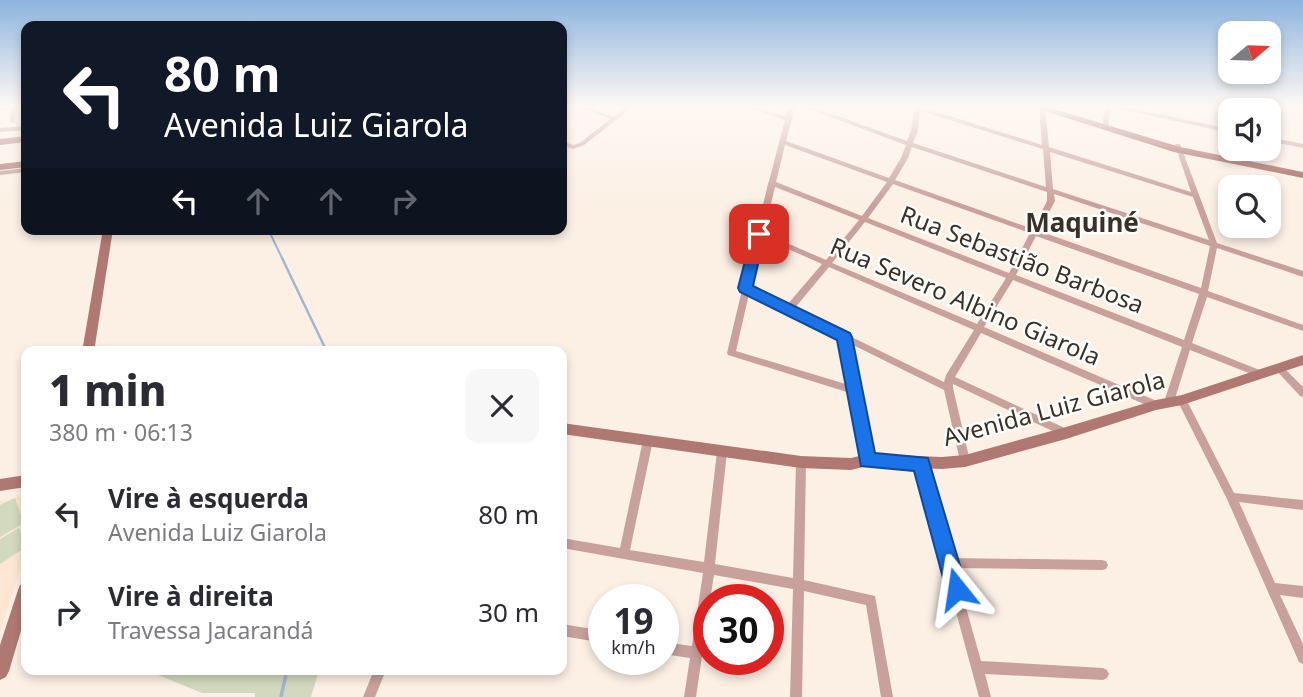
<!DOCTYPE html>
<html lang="pt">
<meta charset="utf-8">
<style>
:root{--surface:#fff;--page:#f7f7f7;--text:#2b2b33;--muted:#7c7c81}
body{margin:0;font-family:"Noto Sans",sans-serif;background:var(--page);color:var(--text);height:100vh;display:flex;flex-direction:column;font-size:26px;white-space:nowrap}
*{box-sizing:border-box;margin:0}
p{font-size:23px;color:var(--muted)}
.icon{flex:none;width:38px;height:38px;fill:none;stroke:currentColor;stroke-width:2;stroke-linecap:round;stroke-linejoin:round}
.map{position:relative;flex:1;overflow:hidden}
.side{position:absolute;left:21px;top:346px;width:546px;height:329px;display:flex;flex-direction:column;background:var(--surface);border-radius:14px;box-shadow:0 4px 10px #0003}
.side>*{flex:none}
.banner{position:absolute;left:21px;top:21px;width:546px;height:214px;border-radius:14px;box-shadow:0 4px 10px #0003;background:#111827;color:#fff;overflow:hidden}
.needle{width:46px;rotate:71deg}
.tools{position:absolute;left:1218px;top:21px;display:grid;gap:14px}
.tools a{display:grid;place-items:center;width:63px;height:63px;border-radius:14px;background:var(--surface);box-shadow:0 4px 10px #0003;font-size:35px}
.speed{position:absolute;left:588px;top:584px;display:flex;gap:14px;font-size:35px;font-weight:700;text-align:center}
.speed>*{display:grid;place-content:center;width:91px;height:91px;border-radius:50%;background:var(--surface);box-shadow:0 4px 10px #0003;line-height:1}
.speed small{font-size:18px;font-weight:400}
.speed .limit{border:10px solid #d22;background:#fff;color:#111}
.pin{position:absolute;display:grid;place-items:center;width:60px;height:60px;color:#fff;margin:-30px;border-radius:14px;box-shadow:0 4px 10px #0006}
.me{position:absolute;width:77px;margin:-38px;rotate:345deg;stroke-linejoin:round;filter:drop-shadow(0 0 5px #0008)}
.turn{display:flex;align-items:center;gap:24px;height:147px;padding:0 28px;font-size:32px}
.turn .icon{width:91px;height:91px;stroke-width:2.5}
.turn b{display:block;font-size:49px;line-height:60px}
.lanes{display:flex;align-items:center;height:66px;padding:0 28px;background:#0003;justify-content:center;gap:35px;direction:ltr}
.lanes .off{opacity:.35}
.round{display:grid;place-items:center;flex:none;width:74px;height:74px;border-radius:14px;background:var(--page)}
.head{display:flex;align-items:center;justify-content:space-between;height:119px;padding:0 28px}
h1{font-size:42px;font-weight:800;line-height:52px}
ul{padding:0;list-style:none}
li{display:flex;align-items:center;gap:21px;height:98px;padding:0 28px}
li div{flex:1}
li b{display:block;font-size:26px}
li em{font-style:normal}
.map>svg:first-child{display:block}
.built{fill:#fde7d3}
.green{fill:#d2d9be}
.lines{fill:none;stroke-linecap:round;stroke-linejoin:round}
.stream-far2{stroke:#a4b5d2;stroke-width:2}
.stream-far1{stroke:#a4b5d2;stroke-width:2.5}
.stream{stroke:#a4b5d2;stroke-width:3.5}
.street{fill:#c8a19c;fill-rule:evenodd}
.secondary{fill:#b07872;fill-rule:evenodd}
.primary{fill:#9e5b54;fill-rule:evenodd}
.route{fill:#1a73e8;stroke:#114b97;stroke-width:2}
.labels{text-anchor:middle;stroke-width:5;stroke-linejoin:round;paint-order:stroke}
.street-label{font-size:24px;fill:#3b3025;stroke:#fff}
.neighbourhood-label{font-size:26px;font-weight:bold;fill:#3b3025;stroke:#fff}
</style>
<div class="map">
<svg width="1303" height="697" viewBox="0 0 1303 697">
<rect width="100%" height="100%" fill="#fcf0e5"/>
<polygon class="built" points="26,496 26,552 0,632 0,501"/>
<g class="green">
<polygon points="15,498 24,523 0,537 0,505"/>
<polygon points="19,528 26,547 0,564 0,539"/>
<polygon points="146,670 319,670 311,697 255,697 255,693 202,693"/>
</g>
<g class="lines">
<polyline class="stream-far2" points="268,229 283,260"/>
<polyline class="stream-far1" points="282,258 327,352"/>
<polyline class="stream" points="281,697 287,670"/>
<g class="street">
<polygon points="5,106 16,106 15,123 10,122 10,108 0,111 0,107"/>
<polygon points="578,106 586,106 613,117 627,106 634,106 584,145 573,149 562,145 562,141 573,145 580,143 610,119"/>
<path d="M 744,106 L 753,106 L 785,116 L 788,106 L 794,106 L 792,119 L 786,141 L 889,178 L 901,158 L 906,145 L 801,106 L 810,106 L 907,141 L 911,131 L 914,109 L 908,106 L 921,106 L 921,107 L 1042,145 L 1039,106 L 1045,106 L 1049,147 L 1191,192 L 1175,145 L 1176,144 L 1180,144 L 1217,243 L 1303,271 L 1303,277 L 1217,248 L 1208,291 L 1303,325 L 1303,331 L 1207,297 L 1192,343 L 1262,371 L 1264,373 L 1262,375 L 1259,377 L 1190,350 L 1174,402 L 1172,405 L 1169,406 L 1166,405 L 1164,402 L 1182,347 L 1013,280 L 984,327 L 1159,402 L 1161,405 L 1159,408 L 1156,409 L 1153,408 L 981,333 L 955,377 L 1069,430 L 1071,433 L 1069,436 L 1066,437 L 1063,436 L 953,384 L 953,388 L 970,461 L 969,464 L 965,465 L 961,464 L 960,461 L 944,390 L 851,344 L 872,460 L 871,463 L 867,464 L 863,463 L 850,393 L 728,355 L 727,353 L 742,290 L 741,288 L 743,286 L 768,184 L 768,183 L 769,181 L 785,120 ZM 920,111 L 1043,149 L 1046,187 L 913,143 L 918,131 ZM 785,145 L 887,182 L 862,216 L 776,182 ZM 912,147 L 1047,192 L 1047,201 L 1033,229 L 895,180 L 908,158 ZM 1050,152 L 1193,197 L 1209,240 L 1053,189 ZM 893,184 L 1030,233 L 1009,273 L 868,218 ZM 775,187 L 859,220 L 826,260 L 764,233 ZM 1054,194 L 1210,246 L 1201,288 L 1039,231 L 1055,201 ZM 865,222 L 1006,278 L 977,324 L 832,263 ZM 1036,236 L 1199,294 L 1184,340 L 1016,275 ZM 763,238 L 822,264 L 787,305 L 751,288 ZM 829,267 L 974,330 L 946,375 L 944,382 L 794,309 ZM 749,294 L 841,339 L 849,385 L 736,351 Z"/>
<polygon points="1105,106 1121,106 1230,129 1230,133 1111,107 1108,128 1105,130 1102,128"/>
<polygon points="26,126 26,130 0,132 0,128"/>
<polygon points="1269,137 1303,144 1303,148 1269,141"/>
<polygon points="26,168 26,172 0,175 0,171"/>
<polygon points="1279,365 1282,366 1303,387 1303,397 1300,396 1276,370 1275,368 1276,366"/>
<polygon points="1182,396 1185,397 1234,493 1303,500 1303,510 1239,502 1275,583 1303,586 1303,598 1280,595 1303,644 1303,664 1299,662 1227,499 1177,400 1179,397"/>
<polygon points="648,436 651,437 653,440 630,550 704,562 717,452 719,449 722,448 725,449 727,452 715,564 793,578 796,462 797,459 801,458 805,459 806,462 804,580 875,596 893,697 881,697 866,605 804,591 802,697 790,697 793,589 714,575 710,600 709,600 709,609 696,697 684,697 690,658 663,654 663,642 692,646 703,573 562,548 562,538 620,548 643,440 645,437"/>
<polygon points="921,460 925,461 926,464 952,558 1102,560 1106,561 1108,565 1106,569 1102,570 955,568 981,661 1103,668 1107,670 1109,674 1107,678 1103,680 985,674 991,697 979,697 916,464 917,461"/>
<polygon points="562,624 604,631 604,643 562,636"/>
<polygon points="374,670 386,670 375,697 363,697"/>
</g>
<g class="secondary">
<polygon points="26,136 26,142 0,145 0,139"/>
<polygon points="26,161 26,167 0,170 0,164"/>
<polygon points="103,229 113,229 94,352 82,352"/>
<polygon points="1303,355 1303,365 1182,405 1156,410 1066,439 965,467 942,469 867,466 851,470 801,468 562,434 562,423 801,456 851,458 867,454 942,457 965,455 1066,427 1156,400 1182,395"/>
<polygon points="26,475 26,487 0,491 0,479"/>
<polygon points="26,582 26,614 9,671 6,677 0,680 0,645 18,590 20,585"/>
</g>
<polygon class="primary" points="1029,106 1044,106 1180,147 1303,172 1303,178 1174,152"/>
</g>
<linearGradient id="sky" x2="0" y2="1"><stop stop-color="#8db4df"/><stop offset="0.52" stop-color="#fef8f3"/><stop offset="1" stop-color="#fef8f3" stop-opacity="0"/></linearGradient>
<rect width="1303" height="204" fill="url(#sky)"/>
<polygon class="route" points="759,229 765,234 753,286 850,333 852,337 875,453 928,458 967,589 964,597 957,599 949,597 946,589 914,471 861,466 837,340 740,292 738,288 752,234"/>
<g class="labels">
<g class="street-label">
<text transform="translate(1022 260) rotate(21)" y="8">Rua Sebastião Barbosa</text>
<text transform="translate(965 302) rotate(23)" y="8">Rua Severo Albino Giarola</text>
<text transform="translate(1054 409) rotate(-15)" y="8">Avenida Luiz Giarola</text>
</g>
<g class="neighbourhood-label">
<text x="1082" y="232">Maquiné</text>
</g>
</g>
</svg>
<div class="tools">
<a><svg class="needle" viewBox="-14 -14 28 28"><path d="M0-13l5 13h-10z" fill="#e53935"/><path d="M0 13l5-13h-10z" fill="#7c7c81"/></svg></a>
<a><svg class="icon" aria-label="sound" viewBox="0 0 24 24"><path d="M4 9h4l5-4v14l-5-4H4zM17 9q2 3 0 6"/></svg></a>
<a><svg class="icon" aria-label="search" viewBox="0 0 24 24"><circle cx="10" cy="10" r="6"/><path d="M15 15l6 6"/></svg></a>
</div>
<div class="speed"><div>19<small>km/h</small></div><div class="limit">30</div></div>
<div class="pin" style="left:759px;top:234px;background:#d93025"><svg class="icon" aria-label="arrive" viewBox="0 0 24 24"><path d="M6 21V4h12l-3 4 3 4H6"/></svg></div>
<svg class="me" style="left:957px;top:589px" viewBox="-20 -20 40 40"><path d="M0-17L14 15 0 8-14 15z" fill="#1a73e8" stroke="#fff" stroke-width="4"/></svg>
<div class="banner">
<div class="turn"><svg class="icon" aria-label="left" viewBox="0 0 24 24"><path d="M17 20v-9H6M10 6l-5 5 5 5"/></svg><div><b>80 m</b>Avenida Luiz Giarola</div></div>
<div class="lanes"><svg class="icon" aria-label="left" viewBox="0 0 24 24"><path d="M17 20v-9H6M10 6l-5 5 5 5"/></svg><svg class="icon off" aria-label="ahead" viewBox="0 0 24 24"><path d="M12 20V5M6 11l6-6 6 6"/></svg><svg class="icon off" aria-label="ahead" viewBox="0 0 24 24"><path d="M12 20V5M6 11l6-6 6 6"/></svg><svg class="icon off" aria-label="right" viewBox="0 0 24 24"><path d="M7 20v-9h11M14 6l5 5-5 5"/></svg></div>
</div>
<section class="side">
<div class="head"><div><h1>1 min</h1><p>380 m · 06:13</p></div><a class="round"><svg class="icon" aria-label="close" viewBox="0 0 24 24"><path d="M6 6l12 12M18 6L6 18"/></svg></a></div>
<ul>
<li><svg class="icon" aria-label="left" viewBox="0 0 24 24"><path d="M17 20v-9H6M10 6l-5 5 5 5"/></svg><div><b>Vire à esquerda</b><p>Avenida Luiz Giarola</p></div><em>80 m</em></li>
<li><svg class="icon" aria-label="right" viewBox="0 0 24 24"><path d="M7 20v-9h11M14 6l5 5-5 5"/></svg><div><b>Vire à direita</b><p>Travessa Jacarandá</p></div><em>30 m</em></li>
</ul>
</section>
</div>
